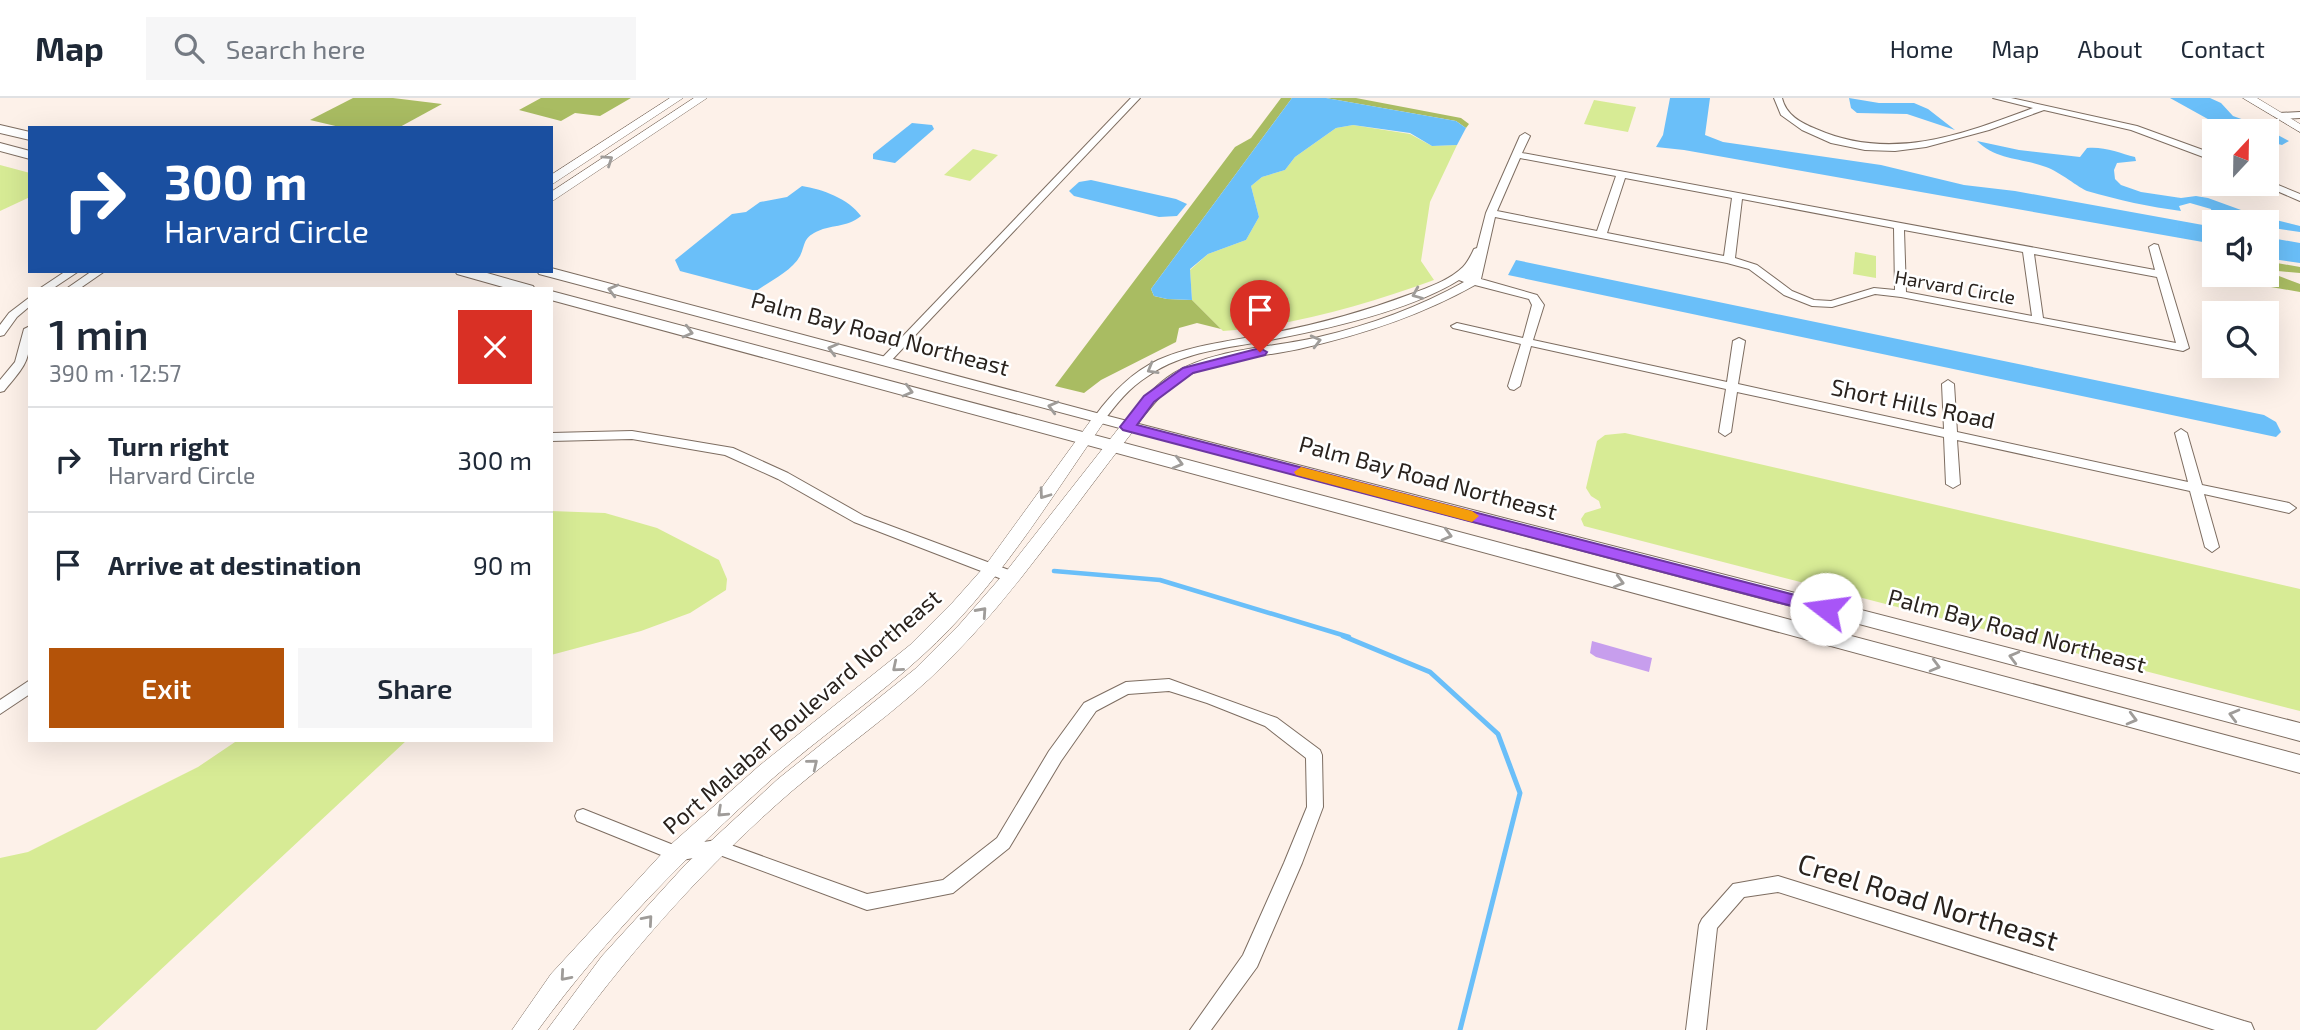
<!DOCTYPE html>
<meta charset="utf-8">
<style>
:root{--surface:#fff;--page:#f6f6f7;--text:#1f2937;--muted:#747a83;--line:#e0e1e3;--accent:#b45309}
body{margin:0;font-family:"Exo 2",sans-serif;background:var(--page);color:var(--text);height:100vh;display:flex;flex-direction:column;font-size:26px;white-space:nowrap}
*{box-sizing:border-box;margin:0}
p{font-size:23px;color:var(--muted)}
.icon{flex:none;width:38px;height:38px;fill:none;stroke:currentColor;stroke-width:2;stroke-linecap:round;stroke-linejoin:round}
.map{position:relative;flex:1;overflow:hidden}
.drawer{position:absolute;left:28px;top:189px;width:525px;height:455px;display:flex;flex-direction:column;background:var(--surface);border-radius:0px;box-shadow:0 7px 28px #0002}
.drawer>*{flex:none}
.banner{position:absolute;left:28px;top:28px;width:525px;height:147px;border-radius:0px;box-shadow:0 7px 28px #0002;background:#1a4fa0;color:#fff;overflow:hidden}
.needle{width:46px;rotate:22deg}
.controls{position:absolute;left:2202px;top:21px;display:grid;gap:14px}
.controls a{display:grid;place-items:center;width:77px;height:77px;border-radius:0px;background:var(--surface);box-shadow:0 7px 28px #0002;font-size:35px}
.pin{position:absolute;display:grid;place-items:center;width:60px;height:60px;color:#fff;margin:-72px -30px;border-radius:50% 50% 50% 0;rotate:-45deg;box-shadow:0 0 7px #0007}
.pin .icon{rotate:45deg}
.me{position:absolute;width:77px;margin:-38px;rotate:285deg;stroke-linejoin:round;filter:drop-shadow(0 0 5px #0008)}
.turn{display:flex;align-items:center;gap:24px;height:147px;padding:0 21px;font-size:32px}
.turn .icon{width:91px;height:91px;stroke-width:2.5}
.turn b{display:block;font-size:49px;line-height:60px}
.round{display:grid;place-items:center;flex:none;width:74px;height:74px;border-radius:0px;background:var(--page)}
.overview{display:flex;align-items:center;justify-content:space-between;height:119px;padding:0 21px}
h1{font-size:42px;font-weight:600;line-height:52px}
.button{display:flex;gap:14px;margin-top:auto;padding:14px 21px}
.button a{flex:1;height:80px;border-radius:0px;background:var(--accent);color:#fff;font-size:28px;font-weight:600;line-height:80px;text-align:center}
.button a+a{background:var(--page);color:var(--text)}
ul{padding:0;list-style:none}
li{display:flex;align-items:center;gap:21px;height:105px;padding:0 21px;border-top:2px solid var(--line)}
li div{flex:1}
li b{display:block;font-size:26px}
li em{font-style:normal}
header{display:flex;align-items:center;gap:42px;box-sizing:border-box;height:98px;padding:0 35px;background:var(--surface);border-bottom:2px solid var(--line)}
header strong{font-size:33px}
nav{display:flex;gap:38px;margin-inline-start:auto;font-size:24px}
.search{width:490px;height:63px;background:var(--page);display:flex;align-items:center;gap:18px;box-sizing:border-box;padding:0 24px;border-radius:0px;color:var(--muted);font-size:26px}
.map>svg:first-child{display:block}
.green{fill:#d7eb95}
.forest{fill:#a9bc62}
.water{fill:#6abff9}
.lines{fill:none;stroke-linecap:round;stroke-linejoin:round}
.stream-far1{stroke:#6abff9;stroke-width:4.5}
.stream{stroke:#6abff9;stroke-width:5}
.building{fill:#c79eed}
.minor-casing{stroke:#7d6d61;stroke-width:2}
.tertiary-casing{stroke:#7d6d61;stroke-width:1}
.secondary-casing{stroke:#7d6d61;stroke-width:2}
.minor{fill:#fff;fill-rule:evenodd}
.tertiary{fill:#fff;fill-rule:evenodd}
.secondary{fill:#fff;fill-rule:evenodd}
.oneway{stroke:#9f9c99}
.route{fill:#a855f7;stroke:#6d37a1;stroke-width:2}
.slow{fill:#f59e0b}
.labels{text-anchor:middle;stroke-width:5;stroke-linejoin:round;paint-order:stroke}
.far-street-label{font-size:19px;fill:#29221d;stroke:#fff}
.street-label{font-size:23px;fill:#29221d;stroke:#fff}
.near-street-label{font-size:28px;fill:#29221d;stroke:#fff}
</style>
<header>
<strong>Map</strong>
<div class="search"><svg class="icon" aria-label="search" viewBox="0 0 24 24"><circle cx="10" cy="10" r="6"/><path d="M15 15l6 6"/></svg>Search here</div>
<nav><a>Home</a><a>Map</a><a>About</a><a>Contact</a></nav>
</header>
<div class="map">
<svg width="2300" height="932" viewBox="0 0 2300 932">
<rect width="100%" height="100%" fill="#fdf1e9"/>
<g class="green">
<polygon points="1594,2 1636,9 1628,34 1584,26"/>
<path d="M 1353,27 L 1410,36 L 1432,48 L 1457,47 L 1430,104 L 1421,163 L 1434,182 C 1365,207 1297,227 1223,233 L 1192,202 L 1190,172 L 1208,156 L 1246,142 L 1259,119 L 1251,88 L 1262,79 L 1285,72 L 1295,59 L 1336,30 Z"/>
<polygon points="973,51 998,57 970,83 944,77"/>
<polygon points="0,67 30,75 30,99 0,113"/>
<polygon points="1855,154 1876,158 1876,180 1853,176"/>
<polygon points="1625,335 2300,491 2300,613 1584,428 1581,421 1585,415 1601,410 1599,403 1591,398 1586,390 1597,343 1605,337"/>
<polygon points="551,413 605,415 657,430 719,462 727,481 726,492 690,515 641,533 551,557"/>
<polygon points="238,642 407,642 96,932 0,932 0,760 28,754 198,669"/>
</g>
<g class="forest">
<polygon points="353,0 393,0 442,6 398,30 344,30 310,22"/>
<polygon points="541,0 631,0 600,18 575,15 561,23 519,12"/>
<polygon points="1281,0 1292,0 1151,191 1154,198 1167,201 1192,202 1221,231 1197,225 1179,230 1176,244 1101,282 1084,295 1055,288 1235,49 1251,40"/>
<polygon points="1326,0 1356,0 1461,20 1469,26 1466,30 1456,23"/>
<polygon points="2266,163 2300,169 2300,175 2278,173 2279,178 2300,186 2300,194 2248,185 2245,177 2266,177"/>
</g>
<g class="water">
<polygon points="1292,0 1326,0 1456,23 1466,30 1457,47 1432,48 1410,35 1353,27 1336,30 1295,59 1285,72 1262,79 1251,88 1259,119 1246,142 1208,156 1190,171 1192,202 1167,201 1154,198 1151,191"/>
<polygon points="1670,0 1710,0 1705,37 1723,44 1881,67 1964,87 2015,93 2214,129 2214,146 1684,52 1656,49 1663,37"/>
<polygon points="1849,0 1879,5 1914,5 1928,11 1955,32 1907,16 1857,15 1851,10"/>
<polygon points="2170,0 2210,0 2221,5 2233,18 2261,28 2289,43 2282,47 2266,43 2266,33 2233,33 2224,30"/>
<polygon points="912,25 932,27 934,31 895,65 873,61 873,56"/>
<path d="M 1977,43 L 2019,52 L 2080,59 L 2087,50 C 2103,48 2120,55 2135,59 L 2136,63 L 2117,65 L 2114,72 L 2115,81 L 2121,87 L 2141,94 L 2181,100 L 2196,98 L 2208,100 L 2252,116 L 2300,128 L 2300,134 L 2266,129 L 2266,124 L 2241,124 L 2205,118 L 2212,115 L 2211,111 L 2190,105 L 2179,108 L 2181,113 C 2150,109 2118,102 2087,93 C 2079,90 2060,74 2046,69 C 2022,60 1996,62 1977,43 Z"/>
<polygon points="1091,82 1176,101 1187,106 1177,118 1159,119 1074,98 1069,93 1079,84"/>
<path d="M 802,88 C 822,91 849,101 861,118 C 847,130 830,126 814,135 C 803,141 805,148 800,158 C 792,173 770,183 756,193 L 680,173 L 675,162 L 732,116 L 746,114 L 760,104 L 787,99 Z"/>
<polygon points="2266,139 2300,145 2300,165 2266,160"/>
<polygon points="1516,162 2264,317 2276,324 2281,334 2276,339 1508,177"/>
</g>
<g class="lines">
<polyline class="stream-far1" points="1054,473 1160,482 1349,539"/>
<polyline class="stream" points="1343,538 1430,574 1498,636 1520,695 1460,932"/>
</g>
<polygon class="building" points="1592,543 1652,560 1649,574 1596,559 1590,555"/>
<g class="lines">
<defs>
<g id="minor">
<polygon points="1131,0 1140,0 888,266 880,266 880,262"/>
<path d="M 1774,0 L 1782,0 C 1786,17 1801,25 1816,31 C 1891,64 1961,37 2033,10 L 1993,0 L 2011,0 L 2137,28 L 2214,56 L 2214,63 L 2131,32 L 2044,12 L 1989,32 L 1926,49 L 1895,53 L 1865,52 L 1831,45 L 1802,32 L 1781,17 Z"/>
<polygon points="2300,14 2300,20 2279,21 2274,18 2279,15"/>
<path d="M 1525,35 L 1530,38 L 1522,55 L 2155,172 L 2149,149 L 2154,146 L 2158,147 L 2189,250 L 2183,253 L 1901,199 L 1875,196 L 1832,209 L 1812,208 L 1784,197 L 1749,171 L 1727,165 L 1495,119 L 1481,181 L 1537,197 L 1544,207 L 1533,242 L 1727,284 L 1733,243 L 1739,240 L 1745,243 L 1738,286 L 1944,331 L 1942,286 L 1948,282 L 1954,286 L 1957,334 L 2188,384 L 2175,335 L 2181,331 L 2187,335 L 2202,387 L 2289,405 L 2296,410 L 2289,415 L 2204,396 L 2219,449 L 2212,454 L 2205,449 L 2190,393 L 1957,342 L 1960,386 L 1953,390 L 1946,386 L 1944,339 L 1737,294 L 1731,334 L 1725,338 L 1719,334 L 1726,291 L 1531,248 L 1520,288 L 1514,292 L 1510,291 L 1508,288 L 1521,246 L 1453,230 L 1451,228 L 1457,225 L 1523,240 L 1532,207 L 1529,201 L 1475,187 C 1420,218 1361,237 1299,251 C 1262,259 1219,260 1185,279 C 1163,291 1148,313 1132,332 L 1124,332 L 1122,329 C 1136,309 1153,288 1174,275 C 1216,250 1272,250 1319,239 C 1370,227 1419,209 1464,184 L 1459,182 C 1409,213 1328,231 1270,242 C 1229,250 1183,253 1148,278 C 1129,290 1116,306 1103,324 L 1095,324 L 1093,321 L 1095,318 C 1112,295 1131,275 1158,262 C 1194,246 1234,243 1272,235 C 1319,226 1366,213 1411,196 C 1429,189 1450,182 1463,169 C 1468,164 1471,157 1474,151 L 1477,150 L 1486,115 L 1520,38 ZM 1520,60 L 1616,78 L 1597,133 L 1497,113 ZM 1625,80 L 1732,100 L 1724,158 L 1607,135 ZM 1742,101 L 1894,130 L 1895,192 L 1874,190 L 1831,203 L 1814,202 L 1792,193 L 1757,167 L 1735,160 ZM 1904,132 L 2023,154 L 2032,218 L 1906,194 ZM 2034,156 L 2157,179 L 2176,245 L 2043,220 Z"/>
<polygon points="2266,82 2300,96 2300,103 2263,87 2266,86"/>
<polygon points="66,173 79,173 52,191 39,191"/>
<polygon points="92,173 105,173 79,191 66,191"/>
<polygon points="30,199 30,208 17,219 4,237 0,238 0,227 9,215"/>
<path d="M 30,228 C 30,264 27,265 4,293 L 0,294 L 0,282 L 15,264 L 24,231 Z"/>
<polygon points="632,333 733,350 788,375 864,418 1017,475 1019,479 1017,483 1007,483 854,424 778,381 725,357 632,341 551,343 551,335"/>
<polygon points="1169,581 1277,620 1320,652 1322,657 1323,709 1302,765 1257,869 1211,932 1190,932 1243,857 1284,765 1307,709 1306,660 1265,628 1207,605 1169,593 1128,596 1096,613 1061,663 1009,750 953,795 867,812 717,756 676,763 577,723 575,718 577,713 583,711 676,748 717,742 867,796 943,782 997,740 1049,653 1084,605 1126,584"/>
<polygon points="30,582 30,596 0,616 0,602"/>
<polygon points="1778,778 2244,923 2251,925 2254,932 2215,932 1778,794 1744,799 1717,830 1706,932 1686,932 1699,827 1702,821 1733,786"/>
</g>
<g id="tertiary">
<polygon points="670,0 683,0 551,87 551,77"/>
<polygon points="694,0 707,0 551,104 551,94"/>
<polygon points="2243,0 2257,0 2300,26 2300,34"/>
<path d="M 1099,316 L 1104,318 L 1107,321 L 1104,324 C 1048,404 996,491 923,557 C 875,601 821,638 772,681 C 687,757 605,840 538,932 L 512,932 L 551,876 L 668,749 L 759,668 L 910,547 L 953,504 L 985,468 L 1094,318 Z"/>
<path d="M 1128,324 L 1136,329 L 1134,332 C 1072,410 1017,494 947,564 C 899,612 843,650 792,693 C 710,764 637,845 573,932 L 547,932 L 602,858 L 686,766 L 778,681 L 915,571 L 959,527 L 1008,471 L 1122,326 Z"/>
</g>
<g id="secondary">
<polygon points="0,27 30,34 30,42 0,35"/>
<polygon points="0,45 30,53 30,61 0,53"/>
<polygon points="551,170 1104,317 2300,625 2300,643 539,176 537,173 551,173"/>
<polygon points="455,173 480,173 533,188 535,191 510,191 457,176"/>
<polygon points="551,193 2300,657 2300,675 551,202"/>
</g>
</defs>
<use href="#minor" class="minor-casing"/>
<use href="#tertiary" class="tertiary-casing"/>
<use href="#secondary" class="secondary-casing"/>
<use href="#minor" class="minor"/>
<use href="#tertiary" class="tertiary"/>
<use href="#secondary" class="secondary"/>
</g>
<defs><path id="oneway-chevron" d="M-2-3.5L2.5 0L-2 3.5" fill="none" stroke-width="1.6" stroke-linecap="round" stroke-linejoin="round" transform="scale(1.75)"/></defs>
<g class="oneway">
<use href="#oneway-chevron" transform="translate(608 62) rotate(-34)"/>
<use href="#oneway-chevron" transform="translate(613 192) rotate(-165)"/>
<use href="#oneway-chevron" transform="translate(1417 196) rotate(157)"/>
<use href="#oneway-chevron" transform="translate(688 234) rotate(15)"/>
<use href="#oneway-chevron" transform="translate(1316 243) rotate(-14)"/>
<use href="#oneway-chevron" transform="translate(833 251) rotate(-165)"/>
<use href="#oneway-chevron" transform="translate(1152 271) rotate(150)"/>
<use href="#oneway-chevron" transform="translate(908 293) rotate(15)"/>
<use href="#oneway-chevron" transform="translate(1053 309) rotate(-165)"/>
<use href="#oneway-chevron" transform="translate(1178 365) rotate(15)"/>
<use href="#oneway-chevron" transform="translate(1044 396) rotate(126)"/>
<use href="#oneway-chevron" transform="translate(1447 437) rotate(15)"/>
<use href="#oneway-chevron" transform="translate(1619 484) rotate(15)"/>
<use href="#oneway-chevron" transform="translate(982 514) rotate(-48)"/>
<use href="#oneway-chevron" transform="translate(2014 559) rotate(-165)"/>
<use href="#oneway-chevron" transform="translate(1935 568) rotate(15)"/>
<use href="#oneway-chevron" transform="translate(897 569) rotate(140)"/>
<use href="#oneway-chevron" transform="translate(2234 617) rotate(-165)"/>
<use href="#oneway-chevron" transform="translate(2132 621) rotate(15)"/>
<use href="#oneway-chevron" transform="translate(813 666) rotate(-39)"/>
<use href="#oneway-chevron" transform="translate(722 714) rotate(137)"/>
<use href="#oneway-chevron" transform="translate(648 822) rotate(-49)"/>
<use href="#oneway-chevron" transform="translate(565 878) rotate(131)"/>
</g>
<polygon class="route" points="1260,250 1267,254 1265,257 1193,275 1154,304 1137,327 1826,505 1834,511 1826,517 1123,332 1120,329 1144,298 1183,270"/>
<polygon class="slow" points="1301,369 1472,413 1479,418 1472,424 1296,377 1294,374"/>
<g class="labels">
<g class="far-street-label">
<text transform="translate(1955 189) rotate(10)" y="7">Harvard Circle</text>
</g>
<g class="street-label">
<text transform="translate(880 236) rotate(15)" y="8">Palm Bay Road Northeast</text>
<text transform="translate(1913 306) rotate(12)" y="8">Short Hills Road</text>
<text transform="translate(1428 380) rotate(15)" y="8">Palm Bay Road Northeast</text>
<text transform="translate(2017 533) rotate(15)" y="8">Palm Bay Road Northeast</text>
<text transform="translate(802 614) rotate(-41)" y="8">Port Malabar Boulevard Northeast</text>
</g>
<g class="near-street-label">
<text transform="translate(1928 804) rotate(17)" y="10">Creel Road Northeast</text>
</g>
</g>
</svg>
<div class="controls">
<a><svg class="needle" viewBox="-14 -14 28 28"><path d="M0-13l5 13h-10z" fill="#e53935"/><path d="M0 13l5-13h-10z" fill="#747a83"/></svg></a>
<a><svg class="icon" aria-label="sound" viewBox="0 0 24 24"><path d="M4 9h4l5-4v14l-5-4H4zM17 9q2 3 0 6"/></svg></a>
<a><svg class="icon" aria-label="search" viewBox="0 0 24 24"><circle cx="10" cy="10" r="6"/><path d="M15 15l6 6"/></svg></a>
</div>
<div class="pin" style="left:1260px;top:254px;background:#d93025"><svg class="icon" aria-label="arrive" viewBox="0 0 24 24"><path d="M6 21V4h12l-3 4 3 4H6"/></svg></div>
<svg class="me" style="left:1826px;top:511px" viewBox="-20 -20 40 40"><circle r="19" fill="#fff"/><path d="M0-13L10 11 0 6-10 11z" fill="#a855f7"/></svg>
<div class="banner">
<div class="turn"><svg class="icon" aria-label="right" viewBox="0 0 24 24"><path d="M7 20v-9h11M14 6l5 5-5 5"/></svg><div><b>300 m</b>Harvard Circle</div></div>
</div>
<section class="drawer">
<div class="overview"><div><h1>1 min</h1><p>390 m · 12:57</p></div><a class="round" style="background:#d93025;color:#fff"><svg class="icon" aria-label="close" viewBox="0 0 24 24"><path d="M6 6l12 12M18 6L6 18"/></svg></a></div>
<ul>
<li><svg class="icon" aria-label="right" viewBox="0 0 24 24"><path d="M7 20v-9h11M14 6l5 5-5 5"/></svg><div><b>Turn right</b><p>Harvard Circle</p></div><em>300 m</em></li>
<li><svg class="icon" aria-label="arrive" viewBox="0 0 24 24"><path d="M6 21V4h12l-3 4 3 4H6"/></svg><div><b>Arrive at destination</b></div><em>90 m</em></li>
</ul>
<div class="button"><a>Exit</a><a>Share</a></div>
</section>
</div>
